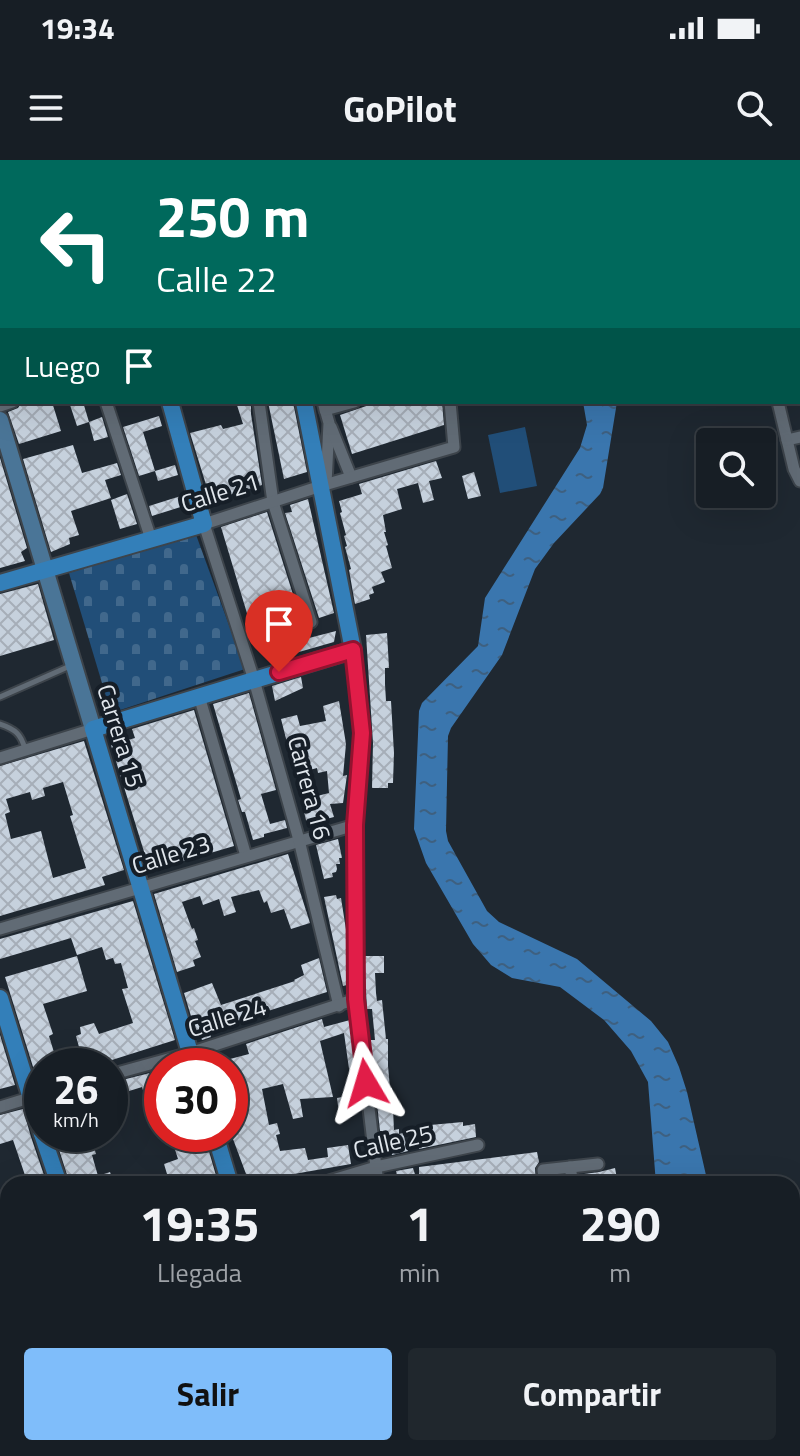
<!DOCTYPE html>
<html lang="es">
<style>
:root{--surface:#171e25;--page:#20272d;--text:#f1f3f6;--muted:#9ea2a7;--line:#363c42;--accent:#7fbdfa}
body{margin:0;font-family:"Titillium Web",sans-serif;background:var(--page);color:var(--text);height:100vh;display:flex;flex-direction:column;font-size:30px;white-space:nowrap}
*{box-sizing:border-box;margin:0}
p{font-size:26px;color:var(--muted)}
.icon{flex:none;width:44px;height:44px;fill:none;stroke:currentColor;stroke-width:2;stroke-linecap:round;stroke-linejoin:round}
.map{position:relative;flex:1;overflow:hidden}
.details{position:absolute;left:0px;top:1016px;width:800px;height:280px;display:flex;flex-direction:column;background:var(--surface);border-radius:24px 24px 0 0;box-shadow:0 8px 32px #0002,0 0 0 2px var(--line)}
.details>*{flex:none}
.top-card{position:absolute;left:0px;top:0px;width:800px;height:244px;box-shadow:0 8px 32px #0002,0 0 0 2px var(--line);background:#00695c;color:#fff;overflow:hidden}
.fabs{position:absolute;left:696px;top:268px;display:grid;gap:16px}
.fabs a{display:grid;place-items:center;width:80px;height:80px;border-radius:8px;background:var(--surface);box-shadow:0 8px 32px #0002,0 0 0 2px var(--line);font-size:40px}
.speed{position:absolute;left:24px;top:888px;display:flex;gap:16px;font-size:40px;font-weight:700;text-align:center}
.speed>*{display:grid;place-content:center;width:104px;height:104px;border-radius:50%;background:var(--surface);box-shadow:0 8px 32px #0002,0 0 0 2px var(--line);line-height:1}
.speed small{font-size:20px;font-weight:400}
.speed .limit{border:12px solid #d22;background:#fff;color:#111}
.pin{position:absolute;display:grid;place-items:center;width:68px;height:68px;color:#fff;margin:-82px -34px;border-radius:50% 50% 50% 0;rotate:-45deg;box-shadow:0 0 8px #0007}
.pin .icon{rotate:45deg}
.me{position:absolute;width:88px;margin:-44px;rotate:353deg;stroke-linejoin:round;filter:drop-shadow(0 0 6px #0008)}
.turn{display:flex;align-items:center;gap:28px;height:168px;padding:0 24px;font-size:36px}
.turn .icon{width:104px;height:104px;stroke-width:2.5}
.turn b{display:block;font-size:56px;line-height:68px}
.then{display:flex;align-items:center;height:76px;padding:0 24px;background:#0003;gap:16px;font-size:30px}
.eta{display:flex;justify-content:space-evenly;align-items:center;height:136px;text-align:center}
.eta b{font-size:48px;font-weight:700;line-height:56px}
.action{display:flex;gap:16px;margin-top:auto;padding:16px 24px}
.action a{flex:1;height:92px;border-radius:8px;background:var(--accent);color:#111;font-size:32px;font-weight:700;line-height:92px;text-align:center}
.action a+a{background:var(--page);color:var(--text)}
.status{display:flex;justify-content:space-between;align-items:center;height:56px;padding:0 40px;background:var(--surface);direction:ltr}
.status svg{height:22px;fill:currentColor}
header{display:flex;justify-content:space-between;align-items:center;height:104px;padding:0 24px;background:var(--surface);font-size:36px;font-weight:700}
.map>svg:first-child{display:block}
.grass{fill:#214e78}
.cemetery{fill:url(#cemetery-stones)}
.water{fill:url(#water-ripples)}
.building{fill:url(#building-cross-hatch);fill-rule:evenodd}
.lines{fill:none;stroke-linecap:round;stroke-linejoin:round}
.service-casing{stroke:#3d444b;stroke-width:9}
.minor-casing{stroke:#3d444b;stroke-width:15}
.secondary-casing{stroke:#3d444b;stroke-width:20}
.primary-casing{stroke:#3d444b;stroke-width:20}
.service{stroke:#616b75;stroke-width:5}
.minor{stroke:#616b75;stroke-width:11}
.secondary{stroke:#4a7597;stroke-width:16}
.primary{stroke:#337fb9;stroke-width:16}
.route-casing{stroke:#92132f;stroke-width:20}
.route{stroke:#e11d48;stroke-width:14}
.labels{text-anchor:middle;stroke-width:8;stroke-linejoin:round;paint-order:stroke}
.street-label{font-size:24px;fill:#e1e7ed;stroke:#161e27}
</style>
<div class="status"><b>19:34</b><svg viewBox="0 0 49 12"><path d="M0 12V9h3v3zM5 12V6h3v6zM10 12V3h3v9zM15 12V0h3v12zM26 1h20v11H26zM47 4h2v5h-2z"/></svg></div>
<header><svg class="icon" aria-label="menu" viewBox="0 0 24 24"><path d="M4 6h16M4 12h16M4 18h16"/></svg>GoPilot<svg class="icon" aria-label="search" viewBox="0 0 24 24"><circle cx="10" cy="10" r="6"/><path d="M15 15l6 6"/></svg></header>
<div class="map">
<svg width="800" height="1296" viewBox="0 0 800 1296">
<defs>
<pattern id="cemetery-stones" width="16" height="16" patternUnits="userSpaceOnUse" patternTransform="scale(2)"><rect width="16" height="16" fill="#214e78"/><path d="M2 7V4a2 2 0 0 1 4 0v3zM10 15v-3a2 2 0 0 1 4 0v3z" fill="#41688c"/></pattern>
<pattern id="water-ripples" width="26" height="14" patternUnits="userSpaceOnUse" patternTransform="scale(2)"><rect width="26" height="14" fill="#3a76ae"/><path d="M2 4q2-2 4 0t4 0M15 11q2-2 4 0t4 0" fill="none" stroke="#3e6080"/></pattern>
<pattern id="building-cross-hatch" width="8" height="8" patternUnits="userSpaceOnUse" patternTransform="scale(2)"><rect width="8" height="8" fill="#c6d1dd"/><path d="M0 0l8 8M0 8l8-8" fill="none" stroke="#a6aeb8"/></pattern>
</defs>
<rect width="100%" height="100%" fill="#1f2831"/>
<polygon class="grass" points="525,267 537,326 500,333 488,275"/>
<polygon class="cemetery" points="195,372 245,509 111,553 69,413"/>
<polygon class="water" points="583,242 617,242 603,328 600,334 554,383 535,409 502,495 451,568 448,576 446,671 448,681 487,751 499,762 577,799 651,861 668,882 679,907 687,932 708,1024 656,1024 648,922 631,891 604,860 560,827 512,818 491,805 473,784 426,703 414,669 419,551 422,543 478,486 485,438 580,288 587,265"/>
<g class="building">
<polygon points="22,242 52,242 61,271 19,284 8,252 18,248"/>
<polygon points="69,242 83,242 89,262 77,266"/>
<polygon points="236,242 251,242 251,254 262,325 229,335 230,339 212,344 190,273 221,265 223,269 243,264"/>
<polygon points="268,242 293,242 307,312 284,319"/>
<polygon points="378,242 442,242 444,265 352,294 340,255"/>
<polygon points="159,256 162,266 143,272 155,311 139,316 123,267"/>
<polygon points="102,257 108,277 94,281 89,262"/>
<polygon points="73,285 82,313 117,303 121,315 105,320 111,338 71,351 79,375 69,378 70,384 51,392 23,299"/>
<polygon points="0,298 27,388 21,392 25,401 0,408"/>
<polygon points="436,301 442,318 429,321 434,340 423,343 418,323 397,329 402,349 383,355 386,372 384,372 388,385 386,386 392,408 381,412 385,422 372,427 374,433 369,435 370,439 355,444 349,410 351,409 345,387 347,386 344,376 346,375 340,353 342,352 339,341 362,334 359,324"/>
<polygon points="175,305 178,315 158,321 155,311"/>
<polygon points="474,312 481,336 468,339 462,316"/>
<polygon points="127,334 137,364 120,369 111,340"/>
<polygon points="184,335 187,345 152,356 149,346"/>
<polygon points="308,339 334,453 319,458 285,353 292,352 290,345"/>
<polygon points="267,352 302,463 265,474 269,486 258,490 221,367"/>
<polygon points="38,424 54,480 0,496 0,434"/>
<polygon points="336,471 334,482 285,496 282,485"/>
<polygon points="387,473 389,508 385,508 385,524 386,541 391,541 394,593 393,623 388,623 388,628 372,628 373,583 366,475"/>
<polygon points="301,517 303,528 275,541 272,526"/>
<polygon points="249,533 276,630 261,634 270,664 285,660 287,668 264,674 264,677 253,680 245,652 242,652 238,640 241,639 213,544"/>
<polygon points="339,541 346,584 343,616 347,615 343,643 330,644 334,657 307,664 301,640 329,633 327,611 318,613 317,608 295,614 281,559 297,555 300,566 326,561 323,546"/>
<polygon points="194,550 234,686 150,711 111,585 135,578 132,569"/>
<path d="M 84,581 L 124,710 L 102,717 L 105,725 L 0,756 L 0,606 ZM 63,622 L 73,655 L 70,656 L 86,708 L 53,718 L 41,671 L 11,679 L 5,654 L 10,652 L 6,639 L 30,632 L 32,640 L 45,636 L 43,628 Z"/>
<polygon points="338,679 342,698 339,698 340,704 336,704 337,709 336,712 332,713 333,717 324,719 316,685"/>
<polygon points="288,694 310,763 291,769 284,749 271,753 267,741 264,743 259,730 231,737 236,752 224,756 219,739 203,745 200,736 182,742 190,764 192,769 194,768 198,780 195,781 201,797 193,800 195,806 177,812 154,734"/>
<polygon points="336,735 337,739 341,738 347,776 347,825 343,826 324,737"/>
<polygon points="133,741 175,880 93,906 42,906 42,926 39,926 5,817 77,796 87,831 43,844 53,874 49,876 57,902 76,896 74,888 79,887 76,876 81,874 80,867 94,863 99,874 133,863 122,829 128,828 121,803 115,804 113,798 106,800 102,787 77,795 71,778 0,799 0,779"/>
<polygon points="364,796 384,796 384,813 375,813 376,833 377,841 382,840 386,879 388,879 388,906 390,928 392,928 394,970 399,969 399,974 403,973 408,991 392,995 387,983 383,983 382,971 380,971 370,880 375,880 372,849 367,849"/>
<polygon points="319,798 327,832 209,870 211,877 202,880 200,875 197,876 184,833 212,823 221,845 295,821 294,820 304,815 301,805"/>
<polygon points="322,859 324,867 350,860 359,933 355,934 352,916 350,916 344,873 320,881 333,937 300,939 303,957 293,959 283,924 262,929 269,965 277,963 280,974 276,975 280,991 305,988 308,1000 328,997 327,988 348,985 351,1004 249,1022 230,971 230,899 249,894 246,884"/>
<polygon points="0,875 15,925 0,929"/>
<polygon points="162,910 162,967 160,967 154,949 149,951 142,927 110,937 110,923"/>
<polygon points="353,935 356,951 339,954 337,938"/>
<polygon points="23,949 31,977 47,1024 28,1024 13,980 0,984 0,955"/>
<polygon points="463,962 463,966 475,964 476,977 419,989 419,966"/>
<polygon points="54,974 101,974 103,981 93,984 96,994 92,995 98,1016 110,1012 114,1024 70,1024"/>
<polygon points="170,974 204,974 217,1019 203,1024 170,1024 164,1004 178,999"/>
<polygon points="537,992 539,1002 535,1008 536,1024 419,1024 419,1007"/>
<polygon points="413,1008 418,1024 399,1024 396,1011"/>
<polygon points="615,1008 618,1024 586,1024 584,1014 599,1012"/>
</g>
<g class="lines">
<defs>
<g id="service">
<polyline points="798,70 800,69"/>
<polyline points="0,537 70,506"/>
<path d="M 0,564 C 15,569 21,574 25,589"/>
</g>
<g id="minor">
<polyline points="285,0 285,2"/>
<polyline points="467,0 468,2"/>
<polyline points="778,0 778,2"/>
<polyline points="235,2 242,0"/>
<polyline points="798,20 800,20"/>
<polyline points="0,73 2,72"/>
<polyline points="798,199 800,199"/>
<polyline points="798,230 800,230"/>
<polyline points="106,242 151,379"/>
<polyline points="259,242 273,342 311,462"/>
<polyline points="323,242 329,263 326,324"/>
<polyline points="778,242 794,309 800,321"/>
<polyline points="0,246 12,242"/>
<polyline points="325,250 354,242"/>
<polyline points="331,267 351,317"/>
<polyline points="787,280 800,277"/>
<polyline points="353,490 362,573 355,665 356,839 378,1024"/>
<polyline points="199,536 246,696"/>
<polyline points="0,598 93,569"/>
<polyline points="0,769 355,665"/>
<polyline points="339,846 299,680 254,520 204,364 321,326 454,287 450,242"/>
<polyline points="110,915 190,893 356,839"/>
<polyline points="0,947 42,934"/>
<polyline points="570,1007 573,1024"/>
<polyline points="319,1024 376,1007 478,985"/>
<polyline points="545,1024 543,1010 598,1004"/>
<polyline points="0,1122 8,1119"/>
<polyline points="416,1288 417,1296"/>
<polyline points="530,1288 530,1296"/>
<polyline points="586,1288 587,1296"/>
<polyline points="9,1296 36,1288"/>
<polyline points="290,1296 314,1288"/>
<polyline points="433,1296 441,1288"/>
</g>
<polyline id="secondary" points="0,260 93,569"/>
<g id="primary">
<polyline points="101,0 102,2"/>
<polyline points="252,0 252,2"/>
<polyline points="0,423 204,364 170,242"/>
<polyline points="0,838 42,974"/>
<polyline points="194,906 93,569 353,490 304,242"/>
<polyline points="42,974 59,1024"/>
<polyline points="215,974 230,1024"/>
<polyline points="143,1288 146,1296"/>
<polyline points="314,1288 316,1296"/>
</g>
</defs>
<use href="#service" class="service-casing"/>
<use href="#minor" class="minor-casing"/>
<use href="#secondary" class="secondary-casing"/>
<use href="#primary" class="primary-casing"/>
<use href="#service" class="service"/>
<use href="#minor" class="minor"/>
<use href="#secondary" class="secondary"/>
<use href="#primary" class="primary"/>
</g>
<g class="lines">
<defs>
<polyline id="route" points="279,512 353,490 362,573 355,665 356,839 366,923"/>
</defs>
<use href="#route" class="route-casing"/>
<use href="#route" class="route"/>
</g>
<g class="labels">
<g class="street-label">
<text transform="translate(220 333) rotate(-17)" y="8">Calle 21</text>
<text transform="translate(120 576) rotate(73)" y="8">Carrera 15</text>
<text transform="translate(309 628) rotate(75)" y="8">Carrera 16</text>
<text transform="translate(171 695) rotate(-17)" y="8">Calle 23</text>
<text transform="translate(227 858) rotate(-17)" y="8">Calle 24</text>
<text transform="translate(393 982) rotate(-13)" y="8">Calle 25</text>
</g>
</g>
</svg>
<div class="fabs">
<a><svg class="icon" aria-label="search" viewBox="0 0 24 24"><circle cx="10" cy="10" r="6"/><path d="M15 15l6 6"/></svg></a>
</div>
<div class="speed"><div>26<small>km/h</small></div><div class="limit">30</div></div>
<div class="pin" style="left:279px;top:512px;background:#d93025"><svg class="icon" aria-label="arrive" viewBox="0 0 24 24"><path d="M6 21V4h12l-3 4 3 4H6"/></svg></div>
<svg class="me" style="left:366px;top:923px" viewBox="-20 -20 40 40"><path d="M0-17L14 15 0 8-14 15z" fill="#e11d48" stroke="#fff" stroke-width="4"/></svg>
<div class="top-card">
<div class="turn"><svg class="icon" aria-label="left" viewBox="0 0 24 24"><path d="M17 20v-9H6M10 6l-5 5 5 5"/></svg><div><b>250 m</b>Calle 22</div></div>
<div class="then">Luego<svg class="icon" aria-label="arrive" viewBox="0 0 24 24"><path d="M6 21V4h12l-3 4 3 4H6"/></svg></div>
</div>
<section class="details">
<div class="eta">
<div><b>19:35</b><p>Llegada</p></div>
<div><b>1</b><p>min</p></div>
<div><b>290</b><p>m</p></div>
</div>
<div class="action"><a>Salir</a><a>Compartir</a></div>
</section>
</div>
